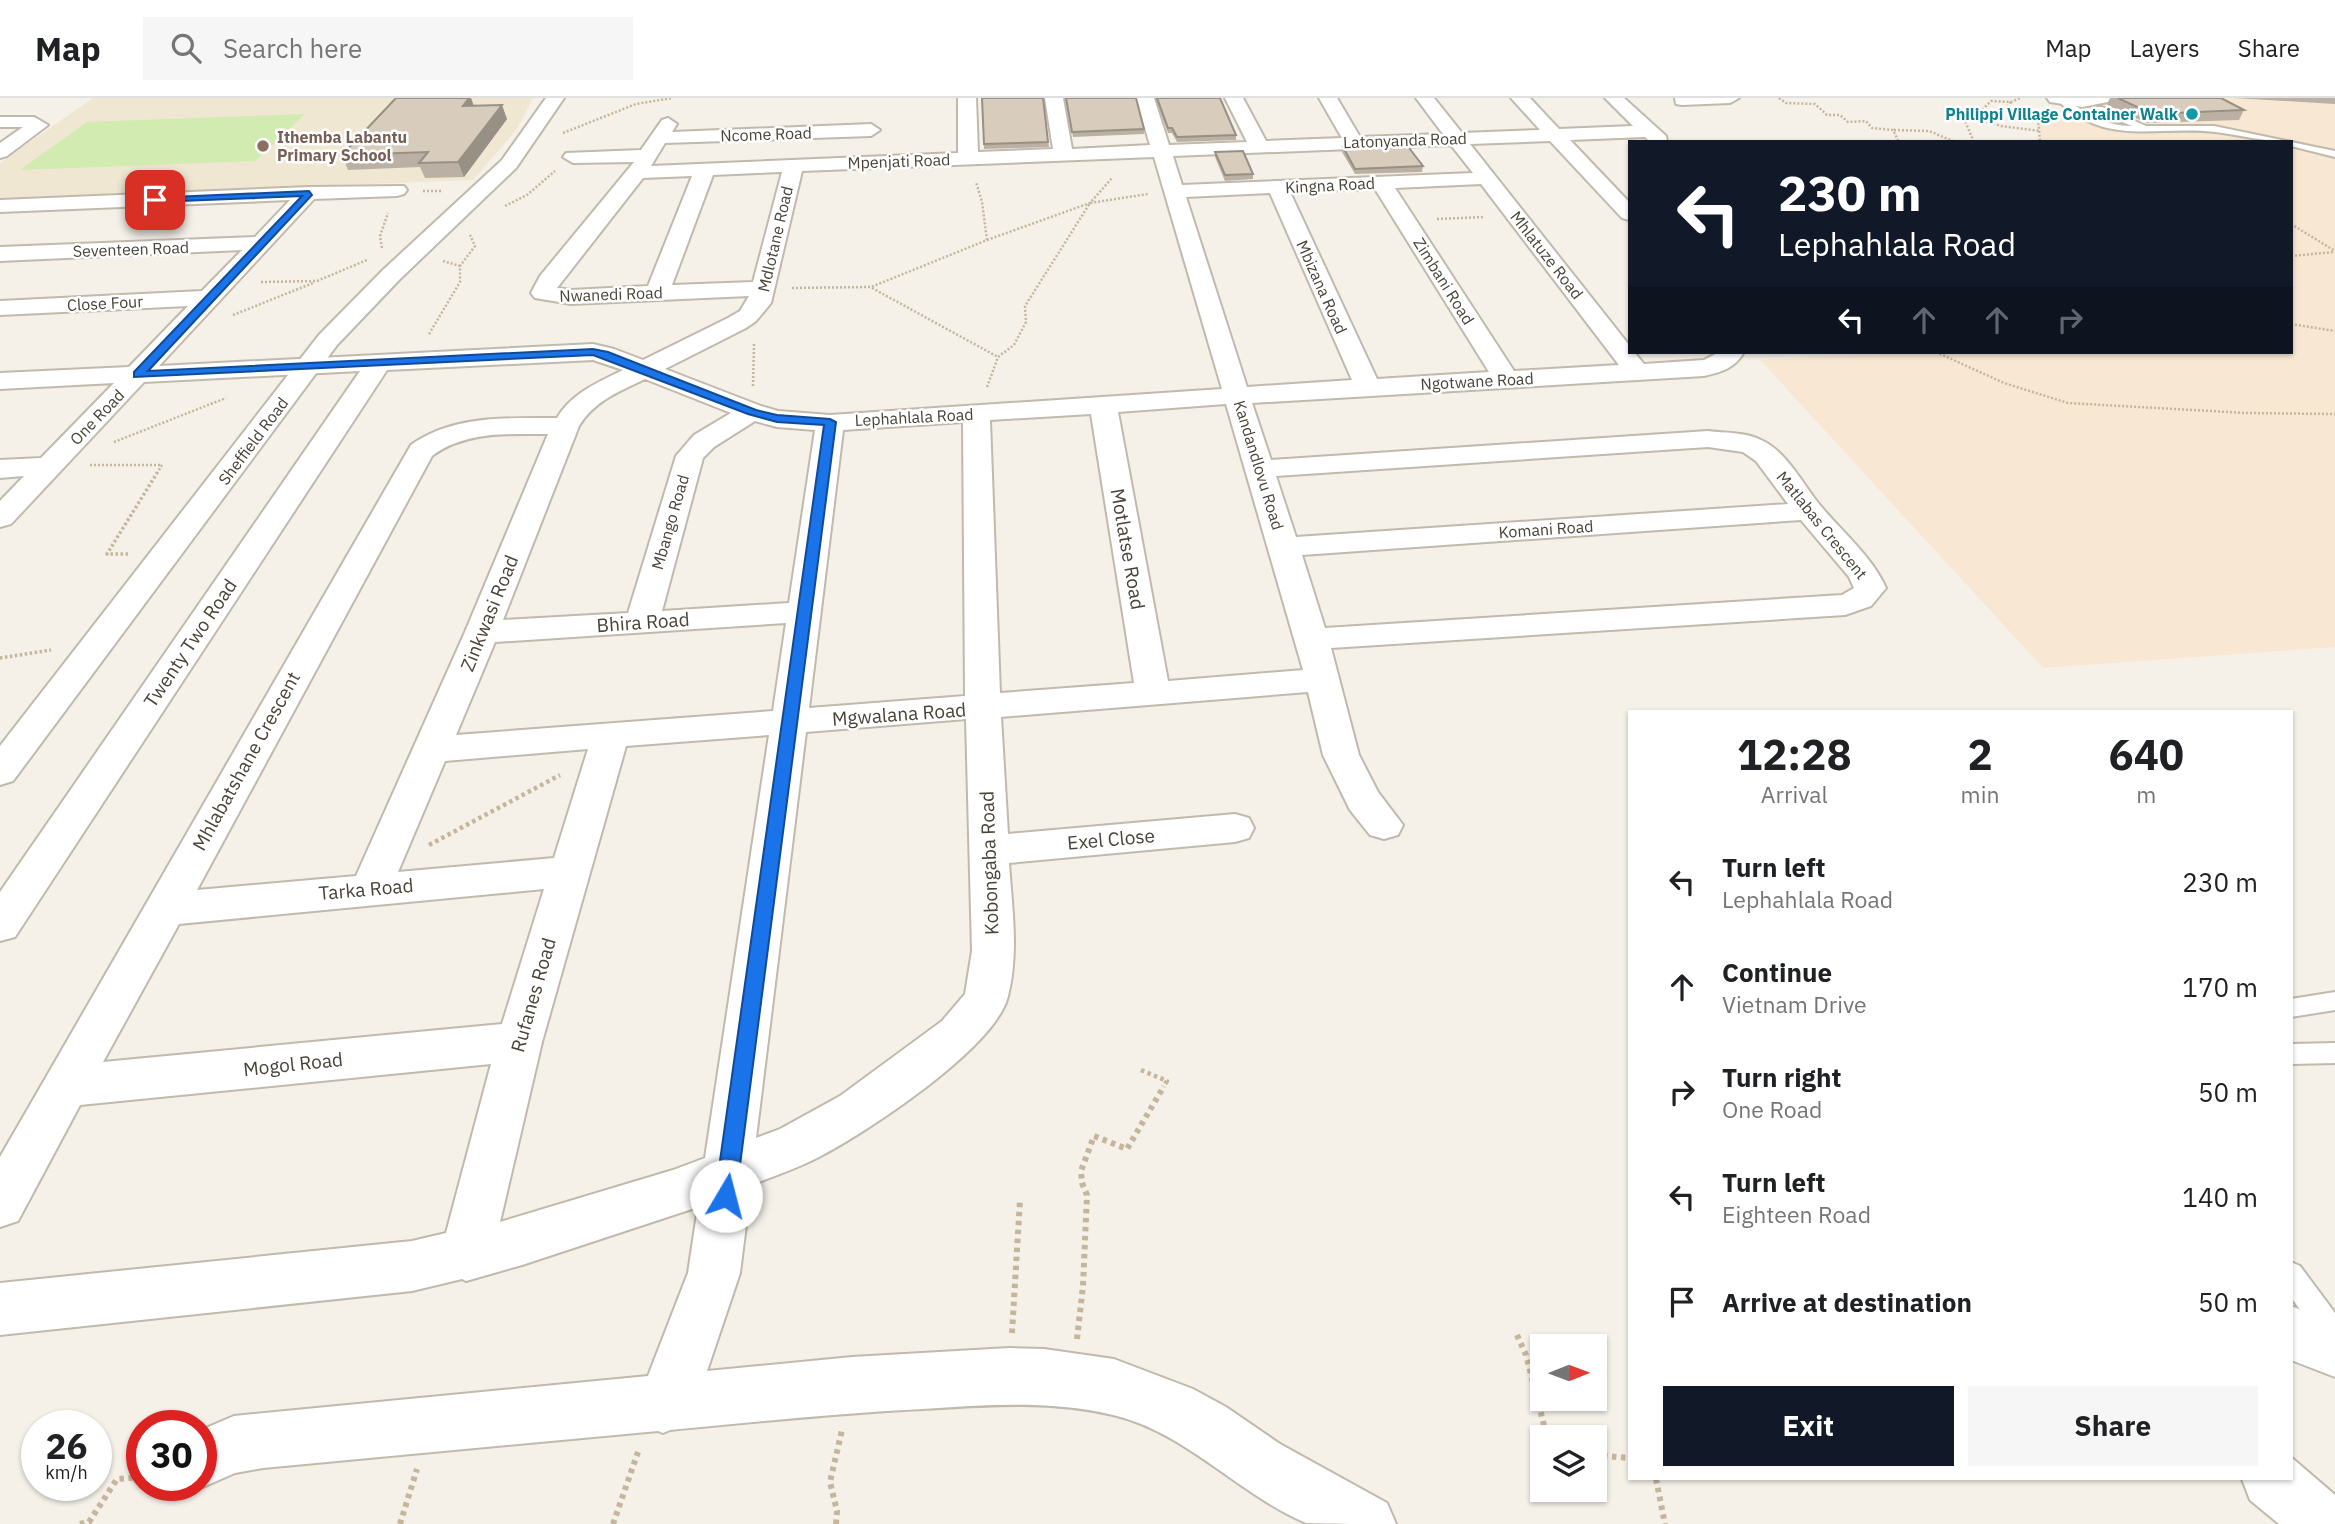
<!DOCTYPE html>
<style>
:root{--surface:#fff;--page:#f6f6f6;--text:#202124;--muted:#757577;--line:#e0e0e0;--accent:#111827}
body{margin:0;font-family:"IBM Plex Sans",sans-serif;background:var(--page);color:var(--text);height:100vh;display:flex;flex-direction:column;font-size:26px;white-space:nowrap}
*{box-sizing:border-box;margin:0}
p{font-size:23px;color:var(--muted)}
.icon{flex:none;width:38px;height:38px;fill:none;stroke:currentColor;stroke-width:2;stroke-linecap:round;stroke-linejoin:round}
.map{position:relative;flex:1;overflow:hidden}
.side{position:absolute;left:1628px;top:612px;width:665px;height:770px;display:flex;flex-direction:column;background:var(--surface);border-radius:0px;box-shadow:0 2px 5px #0004}
.side>*{flex:none}
.top-card{position:absolute;left:1628px;top:42px;width:665px;height:214px;border-radius:0px;box-shadow:0 2px 5px #0004;background:#111827;color:#fff;overflow:hidden}
.needle{width:46px;rotate:89deg}
.buttons{position:absolute;left:1530px;top:1236px;display:grid;gap:14px}
.buttons a{display:grid;place-items:center;width:77px;height:77px;border-radius:0px;background:var(--surface);box-shadow:0 2px 5px #0004;font-size:35px}
.speed{position:absolute;left:21px;top:1312px;display:flex;gap:14px;font-size:35px;font-weight:700;text-align:center}
.speed>*{display:grid;place-content:center;width:91px;height:91px;border-radius:50%;background:var(--surface);box-shadow:0 2px 5px #0004;line-height:1}
.speed small{font-size:18px;font-weight:400}
.speed .limit{border:10px solid #d22;background:#fff;color:#111}
.pin{position:absolute;display:grid;place-items:center;width:60px;height:60px;color:#fff;margin:-30px;border-radius:14px;box-shadow:0 4px 10px #0006}
.me{position:absolute;width:77px;margin:-38px;rotate:8deg;stroke-linejoin:round;filter:drop-shadow(0 0 5px #0008)}
.turn{display:flex;align-items:center;gap:24px;height:147px;padding:0 35px;font-size:32px}
.turn .icon{width:91px;height:91px;stroke-width:2.5}
.turn b{display:block;font-size:49px;line-height:60px}
.lanes{display:flex;align-items:center;height:66px;padding:0 35px;background:#0003;justify-content:center;gap:35px;direction:ltr}
.lanes .off{opacity:.35}
.eta{display:flex;justify-content:space-evenly;align-items:center;height:119px;text-align:center}
.eta b{font-size:42px;font-weight:700;line-height:49px}
.cta{display:flex;gap:14px;margin-top:auto;padding:14px 35px}
.cta a{flex:1;height:80px;border-radius:0px;background:var(--accent);color:#fff;font-size:28px;font-weight:700;line-height:80px;text-align:center}
.cta a+a{background:var(--page);color:var(--text)}
ul{padding:0;list-style:none}
li{display:flex;align-items:center;gap:21px;height:105px;padding:0 35px}
li div{flex:1}
li b{display:block;font-size:26px}
li em{font-style:normal}
header{display:flex;align-items:center;gap:42px;box-sizing:border-box;height:98px;padding:0 35px;background:var(--surface);border-bottom:2px solid var(--line)}
header strong{font-size:33px}
nav{display:flex;gap:38px;margin-inline-start:auto;font-size:24px}
.search{width:490px;height:63px;background:var(--page);display:flex;align-items:center;gap:18px;box-sizing:border-box;padding:0 24px;border-radius:0px;color:var(--muted);font-size:26px}
.map>svg:first-child{display:block}
.commercial{fill:#f8e8d3}
.education{fill:#efe7d2}
.green{fill:#d1ebb0}
.lines{fill:none;stroke-linecap:round;stroke-linejoin:round}
.service-casing{stroke:#c1b9ab;stroke-width:4}
.minor-casing{stroke:#c1b9ab;stroke-width:4}
.tertiary-casing{stroke:#c1b9ab;stroke-width:4}
.path-far3{stroke:#c4b59b;stroke-width:2.5;stroke-dasharray:2 2;stroke-linecap:butt}
.path-far2{stroke:#c4b59b;stroke-width:3.5;stroke-dasharray:2.5 2.5;stroke-linecap:butt}
.path-far1{stroke:#c4b59b;stroke-width:4.5;stroke-dasharray:3.5 3.5;stroke-linecap:butt}
.path{stroke:#c4b59b;stroke-width:6;stroke-dasharray:4.5 4.5;stroke-linecap:butt}
.service{fill:#fff;fill-rule:evenodd}
.minor{fill:#fff;fill-rule:evenodd}
.tertiary{fill:#fff;fill-rule:evenodd}
.wall{fill:#bab0a3}
.shaded-wall{fill:#979084}
.building{fill:#d8cdbd;stroke:#979084;stroke-width:2}
.route{fill:#1a73e8;stroke:#114b97;stroke-width:2}
.culture-dot{fill:#0f9aa8;stroke:#fff;stroke-width:2.5}
.education-dot{fill:#8d6e63;stroke:#fff;stroke-width:2.5}
.labels{text-anchor:middle;stroke-width:5;stroke-linejoin:round;paint-order:stroke}
.far-culture-label{font-size:16px;font-weight:bold;fill:#0d838f;stroke:#fff;text-anchor:end}
.far-street-label{font-size:16px;fill:#494237;stroke:#fff}
.far-education-label{font-size:16px;font-weight:bold;fill:#785e54;stroke:#fff;text-anchor:start}
.street-label{font-size:19px;fill:#494237;stroke:#fff}
</style>
<header>
<strong>Map</strong>
<div class="search"><svg class="icon" aria-label="search" viewBox="0 0 24 24"><circle cx="10" cy="10" r="6"/><path d="M15 15l6 6"/></svg>Search here</div>
<nav><a>Map</a><a>Layers</a><a>Share</a></nav>
</header>
<div class="map">
<svg width="2335" height="1426" viewBox="0 0 2335 1426">
<rect width="100%" height="100%" fill="#f5f1e9"/>
<polygon class="commercial" points="2121,0 2335,0 2335,549 2043,570 1760,262 1922,254 2291,254 2291,44 2041,44 2038,21 2083,19 2065,10 2109,8 2107,3"/>
<polygon class="education" points="93,0 533,0 517,31 473,82 0,100 0,65"/>
<polygon class="green" points="305,16 255,63 20,72 87,24"/>
<g class="lines">
<defs>
<g id="service">
<path d="M 2064,0 C 2086,15 2105,28 2132,28 L 2096,13 L 2096,9 L 2102,9 L 2146,28 L 2214,28 L 2335,53 L 2335,59 L 2291,48 L 2291,44 C 2265,44 2241,37 2215,34 C 2154,27 2107,50 2056,1 Z"/>
<polygon points="2335,894 2335,912 2291,919 2291,901"/>
<polygon points="2335,945 2335,965 2291,966 2291,946"/>
<polygon points="2291,1164 2300,1168 2335,1215 2335,1251 2325,1248 2291,1199"/>
</g>
<g id="minor">
<path d="M 958,0 L 976,0 L 978,54 L 1053,51 L 1045,0 L 1063,0 L 1072,51 L 1150,47 L 1136,0 L 1154,0 L 1169,47 L 1247,44 L 1225,0 L 1243,0 L 1266,43 L 1342,40 L 1319,0 L 1337,0 L 1360,39 L 1443,36 L 1416,0 L 1434,0 L 1462,35 L 1540,32 L 1511,0 L 1530,0 L 1559,31 L 1633,28 L 1605,0 L 1624,0 L 1666,38 L 1667,44 L 1650,44 L 1645,39 L 1570,42 L 1629,104 L 1629,122 L 1622,120 L 1550,43 L 1470,46 L 1629,247 L 1629,254 L 1634,254 L 1644,266 L 1704,262 L 1719,254 L 1744,254 C 1735,270 1722,274 1704,278 L 1252,305 L 1271,362 L 1708,333 C 1724,335 1746,334 1761,342 C 1786,353 1802,385 1819,406 C 1841,433 1871,457 1886,490 L 1871,508 L 1845,517 L 1331,550 L 1359,657 L 1378,694 L 1403,727 L 1398,737 L 1384,741 L 1370,737 L 1350,712 L 1323,657 L 1308,594 L 1001,619 L 1008,736 L 1235,716 L 1249,720 L 1254,730 L 1249,740 L 1235,744 L 1009,765 C 1012,809 1019,855 1008,898 C 996,950 863,1037 815,1061 C 795,1071 772,1079 751,1087 L 740,1175 L 707,1273 L 852,1259 L 1009,1250 L 1044,1251 L 1114,1261 L 1193,1291 L 1226,1309 L 1280,1346 L 1387,1405 L 1396,1426 C 1377,1426 1321,1426 1306,1425 C 1238,1396 1186,1334 1113,1317 C 1050,1302 987,1307 923,1311 C 839,1315 755,1324 670,1332 L 663,1335 L 658,1333 L 263,1370 L 235,1375 L 203,1389 L 201,1388 L 201,1332 L 234,1318 L 648,1278 L 688,1175 L 698,1109 L 522,1167 L 466,1183 L 462,1181 L 412,1193 L 0,1237 L 0,1185 L 412,1143 L 446,1135 L 491,966 L 80,1007 L 18,1123 L 0,1129 L 0,1059 L 411,347 C 453,317 507,320 557,320 C 572,295 597,285 623,272 L 593,262 L 387,272 L 15,839 L 0,843 L 0,794 L 360,273 L 144,284 L 11,426 L 0,429 L 0,403 L 24,378 L 0,380 L 0,362 L 41,360 L 114,285 L 0,291 L 0,275 L 129,269 L 188,208 L 0,217 L 0,203 L 202,193 L 242,152 L 0,163 L 0,149 L 255,139 L 290,102 L 0,114 L 0,102 L 309,89 L 404,88 L 407,92 L 404,96 L 397,98 L 314,101 L 159,268 L 593,246 L 614,251 L 643,262 L 728,220 L 740,213 L 749,198 L 571,206 L 535,200 L 531,195 L 540,178 L 634,64 L 573,65 L 563,59 L 566,55 L 641,52 L 662,22 L 668,20 L 677,26 L 672,34 L 871,26 L 880,32 L 871,38 L 665,45 L 651,68 L 958,55 ZM 1451,47 L 1473,75 L 1182,87 L 1173,58 ZM 1154,59 L 1222,291 L 830,317 L 778,313 L 761,308 L 665,271 L 746,230 L 756,223 L 771,205 L 802,73 ZM 782,74 L 753,184 L 672,187 L 713,77 ZM 692,78 L 648,188 L 571,192 L 557,190 L 643,80 ZM 1481,86 L 1619,267 L 1514,273 L 1395,90 ZM 1375,91 L 1489,274 L 1377,281 L 1290,94 ZM 1270,95 L 1352,282 L 1247,289 L 1186,99 ZM 645,281 L 731,315 L 694,337 L 676,358 L 628,515 L 503,522 L 579,328 C 594,303 620,293 645,281 ZM 1226,306 L 1303,572 L 1168,583 L 1118,314 ZM 1091,316 L 1134,585 L 1000,595 L 990,322 ZM 755,323 L 777,329 L 815,332 L 789,505 L 662,513 L 703,360 L 714,349 ZM 963,324 L 965,598 L 809,610 L 843,332 ZM 548,336 L 465,534 L 356,778 L 197,792 L 432,358 C 465,333 508,336 548,336 ZM 1708,349 L 1743,354 L 1756,363 L 1788,406 L 1296,439 L 1276,378 ZM 1801,422 L 1849,479 L 1854,490 L 1842,497 L 1325,530 L 1302,457 ZM 786,525 L 773,613 L 456,637 L 495,544 ZM 966,621 L 972,853 L 965,896 L 942,923 L 840,998 L 780,1031 L 756,1040 L 806,634 ZM 769,637 L 705,1060 L 673,1072 L 500,1124 L 542,944 L 626,648 ZM 588,651 L 554,760 L 398,774 L 445,663 ZM 544,791 L 502,926 L 103,964 L 179,826 Z"/>
<polygon points="1675,0 1739,0 1730,5 1682,7 1676,6"/>
<polygon points="2047,0 2111,0 2108,4 2082,9 2050,4"/>
<polygon points="0,19 34,19 48,27 7,58 0,60 0,45 23,29 0,29"/>
<polygon points="2291,1208 2335,1225 2335,1279 2291,1262"/>
<polygon points="2292,1360 2335,1397 2335,1426 2279,1426 2250,1402 2242,1381 2291,1381"/>
</g>
<polygon id="tertiary" points="546,0 564,0 516,70 399,182 337,247 13,683 0,687 0,648 319,237 383,172 502,62"/>
</defs>
<use href="#service" class="service-casing"/>
<use href="#minor" class="minor-casing"/>
<use href="#tertiary" class="tertiary-casing"/>
<g class="path-far3">
<polyline points="1779,0 1786,5 1815,6 1827,17 1840,17 1848,24 1866,23 1872,30 1893,32 1899,44"/>
<polyline points="2011,4 2005,12 2038,21 2040,44"/>
<polyline points="1974,20 2001,28 2040,33"/>
<polyline points="1894,32 1929,33 1955,44"/>
<polyline points="563,35 636,6 672,0"/>
<polyline points="1974,44 1965,23 1974,20 1991,3 2011,4 2020,0"/>
<polyline points="423,93 442,93"/>
<polyline points="505,108 527,97 555,73"/>
<polyline points="1437,121 1484,119"/>
<polyline points="2291,126 2335,153"/>
<polyline points="987,142 1090,105 1112,80"/>
<polyline points="382,150 380,138 388,115"/>
<polyline points="2291,158 2334,154"/>
<polyline points="443,163 460,168"/>
<polyline points="261,184 317,183 367,162"/>
<polyline points="792,190 871,189 987,142 982,104 976,84"/>
<polyline points="872,190 998,259"/>
<polyline points="233,217 313,185"/>
<polyline points="2291,226 2335,233"/>
<polyline points="429,236 460,184 460,168 475,148 470,137"/>
<polyline points="1936,254 2004,285 2068,305 2246,315 2335,316"/>
<polyline points="753,288 754,245"/>
<polyline points="987,289 998,259 1014,247 1026,224 1025,208 1090,105 1148,96"/>
<polyline points="114,344 226,300"/>
<polyline points="90,367 162,367 156,377"/>
</g>
<g class="path-far2">
<polyline points="128,456 107,456 157,375"/>
<polyline points="0,560 51,552"/>
</g>
<g class="path-far1">
<polyline points="429,747 560,677"/>
<polyline points="1141,972 1167,983 1163,989"/>
</g>
<g class="path">
<polyline points="1012,1235 1020,1102"/>
<polyline points="1517,1237 1526,1257 1547,1339"/>
<polyline points="1077,1241 1083,1188 1087,1097 1082,1085 1081,1073 1094,1038 1127,1051 1164,988"/>
<polyline points="1594,1357 1629,1360"/>
<polyline points="1656,1381 1665,1426"/>
<polyline points="80,1426 89,1424 117,1381 142,1379"/>
<polyline points="400,1426 417,1371"/>
<polyline points="613,1426 638,1354"/>
<polyline points="836,1426 837,1413 830,1384 842,1332"/>
</g>
<use href="#service" class="service"/>
<use href="#minor" class="minor"/>
<use href="#tertiary" class="tertiary"/>
</g>
<g class="wall">
<polygon points="471,0 474,8 507,21 464,79 425,80 420,69 348,72 342,57"/>
<polygon points="982,0 1043,0 1049,49 984,51"/>
<polygon points="1065,0 1136,0 1144,31 1144,36 1073,39"/>
<polygon points="1155,0 1220,0 1236,37 1236,42 1177,44 1172,35 1168,35"/>
<polygon points="2110,0 2221,0 2244,12 2239,22 2147,25 2107,7"/>
<polygon points="2234,0 2335,0 2335,6"/>
<polygon points="1343,49 1423,68 1422,74 1355,76 1342,54"/>
<polygon points="1215,54 1253,76 1253,81 1225,83 1215,59"/>
</g>
<g class="shaded-wall">
<polygon points="469,0 471,0 475,13 463,8"/>
<polygon points="502,7 507,21 464,79 458,64"/>
</g>
<g class="building">
<polygon points="396,0 469,0 463,8 502,7 458,64 419,65 428,54 342,57"/>
<polygon points="982,0 1043,0 1048,44 984,46"/>
<polygon points="1066,0 1136,0 1144,31 1072,34"/>
<polygon points="1157,0 1220,0 1236,37 1177,39 1172,30 1168,30"/>
<polygon points="2118,0 2221,0 2244,12 2152,16"/>
<polygon points="1406,46 1423,68 1355,71 1343,49"/>
<polygon points="1243,53 1253,76 1225,77 1215,54"/>
</g>
<polygon class="route" points="309,93 312,97 148,273 593,251 608,254 756,312 777,317 830,321 836,324 736,1098 733,1105 726,1108 718,1105 715,1098 824,327 777,324 748,316 593,257 134,279 134,274 302,98 155,104 152,100"/>
<circle class="culture-dot" cx="2192" cy="16" r="7"/>
<circle class="education-dot" cx="263" cy="48" r="7"/>
<g class="labels">
<g class="far-culture-label">
<text x="2178" y="22">Philippi Village Container Walk</text>
</g>
<g class="far-street-label">
<text transform="translate(766 36) rotate(-2)" y="6">Ncome Road</text>
<text transform="translate(1405 42) rotate(-2)" y="6">Latonyanda Road</text>
<text transform="translate(899 63) rotate(-2)" y="6">Mpenjati Road</text>
<text transform="translate(1330 87) rotate(-3)" y="6">Kingna Road</text>
<text transform="translate(775 141) rotate(-77)" y="6">Mdlotane Road</text>
<text transform="translate(131 151) rotate(-2)" y="6">Seventeen Road</text>
<text transform="translate(1547 157) rotate(52)" y="6">Mhlatuze Road</text>
<text transform="translate(1444 183) rotate(58)" y="6">Zimbani Road</text>
<text transform="translate(1322 189) rotate(66)" y="6">Mbizana Road</text>
<text transform="translate(611 196) rotate(-2)" y="6">Nwanedi Road</text>
<text transform="translate(105 205) rotate(-3)" y="6">Close Four</text>
<text transform="translate(1477 283) rotate(-3)" y="6">Ngotwane Road</text>
<text transform="translate(97 319) rotate(-46)" y="6">One Road</text>
<text transform="translate(914 319) rotate(-3)" y="6">Lephahlala Road</text>
<text transform="translate(253 343) rotate(-53)" y="6">Sheffield Road</text>
<text transform="translate(1259 367) rotate(73)" y="6">Kandandlovu Road</text>
<text transform="translate(670 424) rotate(-74)" y="6">Mbango Road</text>
<text transform="translate(1822 427) rotate(51)" y="6">Matlabas Crescent</text>
<text transform="translate(1546 431) rotate(-4)" y="6">Komani Road</text>
</g>
<g class="far-education-label">
<text x="277" y="45">Ithemba Labantu<tspan x="277" dy="18">Primary School</tspan></text>
</g>
<g class="street-label">
<text transform="translate(1128 451) rotate(80)" y="7">Motlatse Road</text>
<text transform="translate(489 515) rotate(-68)" y="7">Zinkwasi Road</text>
<text transform="translate(643 524) rotate(-4)" y="7">Bhira Road</text>
<text transform="translate(190 545) rotate(-56)" y="7">Twenty Two Road</text>
<text transform="translate(899 616) rotate(-4)" y="7">Mgwalana Road</text>
<text transform="translate(246 663) rotate(-61)" y="7">Mhlabatshane Crescent</text>
<text transform="translate(1111 741) rotate(-5)" y="7">Exel Close</text>
<text transform="translate(989 765) rotate(-92)" y="7">Kobongaba Road</text>
<text transform="translate(366 791) rotate(-5)" y="7">Tarka Road</text>
<text transform="translate(533 897) rotate(-74)" y="7">Rufanes Road</text>
<text transform="translate(293 966) rotate(-6)" y="7">Mogol Road</text>
</g>
</g>
</svg>
<div class="buttons">
<a><svg class="needle" viewBox="-14 -14 28 28"><path d="M0-13l5 13h-10z" fill="#e53935"/><path d="M0 13l5-13h-10z" fill="#757577"/></svg></a>
<a><svg class="icon" aria-label="layers" viewBox="0 0 24 24"><path d="M12 4l9 5-9 5-9-5zM3 14l9 5 9-5"/></svg></a>
</div>
<div class="speed"><div>26<small>km/h</small></div><div class="limit">30</div></div>
<div class="pin" style="left:155px;top:102px;background:#d93025"><svg class="icon" aria-label="arrive" viewBox="0 0 24 24"><path d="M6 21V4h12l-3 4 3 4H6"/></svg></div>
<svg class="me" style="left:726px;top:1098px" viewBox="-20 -20 40 40"><circle r="19" fill="#fff"/><path d="M0-13L10 11 0 6-10 11z" fill="#1a73e8"/></svg>
<div class="top-card">
<div class="turn"><svg class="icon" aria-label="left" viewBox="0 0 24 24"><path d="M17 20v-9H6M10 6l-5 5 5 5"/></svg><div><b>230 m</b>Lephahlala Road</div></div>
<div class="lanes"><svg class="icon" aria-label="left" viewBox="0 0 24 24"><path d="M17 20v-9H6M10 6l-5 5 5 5"/></svg><svg class="icon off" aria-label="ahead" viewBox="0 0 24 24"><path d="M12 20V5M6 11l6-6 6 6"/></svg><svg class="icon off" aria-label="ahead" viewBox="0 0 24 24"><path d="M12 20V5M6 11l6-6 6 6"/></svg><svg class="icon off" aria-label="right" viewBox="0 0 24 24"><path d="M7 20v-9h11M14 6l5 5-5 5"/></svg></div>
</div>
<section class="side">
<div class="eta">
<div><b>12:28</b><p>Arrival</p></div>
<div><b>2</b><p>min</p></div>
<div><b>640</b><p>m</p></div>
</div>
<ul>
<li><svg class="icon" aria-label="left" viewBox="0 0 24 24"><path d="M17 20v-9H6M10 6l-5 5 5 5"/></svg><div><b>Turn left</b><p>Lephahlala Road</p></div><em>230 m</em></li>
<li><svg class="icon" aria-label="ahead" viewBox="0 0 24 24"><path d="M12 20V5M6 11l6-6 6 6"/></svg><div><b>Continue</b><p>Vietnam Drive</p></div><em>170 m</em></li>
<li><svg class="icon" aria-label="right" viewBox="0 0 24 24"><path d="M7 20v-9h11M14 6l5 5-5 5"/></svg><div><b>Turn right</b><p>One Road</p></div><em>50 m</em></li>
<li><svg class="icon" aria-label="left" viewBox="0 0 24 24"><path d="M17 20v-9H6M10 6l-5 5 5 5"/></svg><div><b>Turn left</b><p>Eighteen Road</p></div><em>140 m</em></li>
<li><svg class="icon" aria-label="arrive" viewBox="0 0 24 24"><path d="M6 21V4h12l-3 4 3 4H6"/></svg><div><b>Arrive at destination</b></div><em>50 m</em></li>
</ul>
<div class="cta"><a>Exit</a><a>Share</a></div>
</section>
</div>
